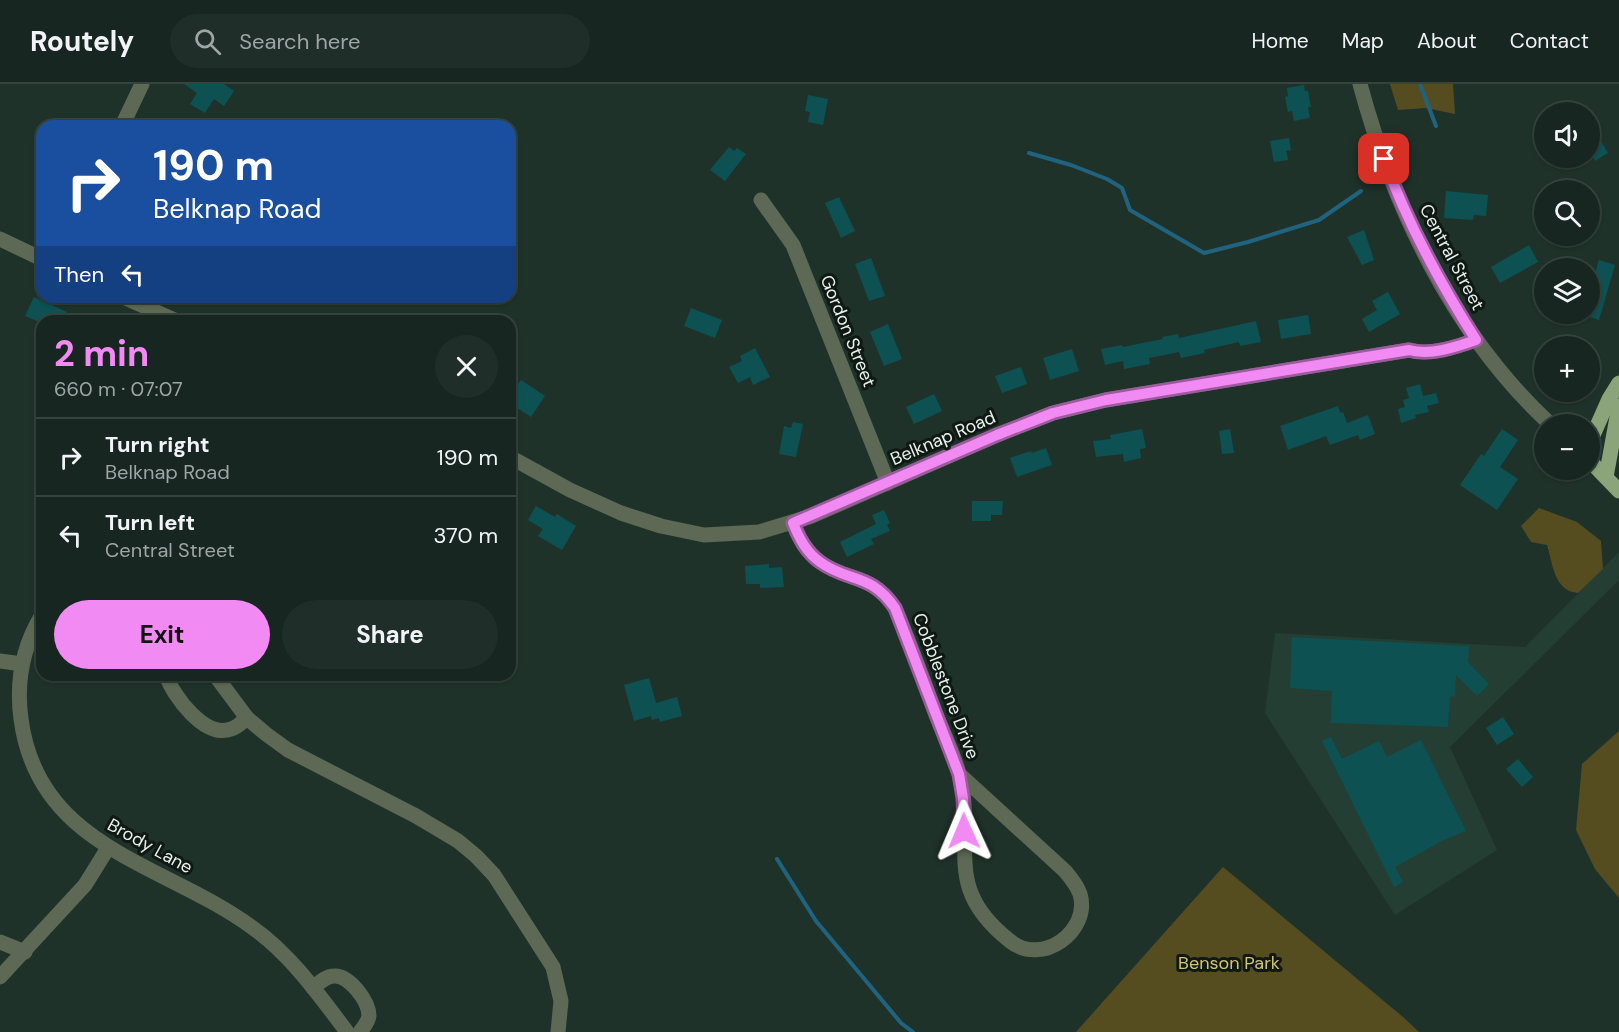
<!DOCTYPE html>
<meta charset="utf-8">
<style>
:root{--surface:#172620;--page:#202e29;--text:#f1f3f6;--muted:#9ea5a5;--line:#36433e;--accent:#f28af3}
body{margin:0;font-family:"DM Sans",sans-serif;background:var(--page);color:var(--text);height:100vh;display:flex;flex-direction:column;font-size:22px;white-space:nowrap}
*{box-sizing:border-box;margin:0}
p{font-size:20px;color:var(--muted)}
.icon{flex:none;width:33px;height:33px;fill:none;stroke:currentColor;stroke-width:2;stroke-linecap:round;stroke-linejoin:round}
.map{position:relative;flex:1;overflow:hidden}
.drawer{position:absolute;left:36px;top:231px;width:480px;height:366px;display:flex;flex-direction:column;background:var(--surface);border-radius:18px;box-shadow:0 2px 4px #0004,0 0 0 2px var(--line)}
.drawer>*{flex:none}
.hud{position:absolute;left:36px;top:36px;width:480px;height:183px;border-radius:18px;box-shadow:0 2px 4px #0004,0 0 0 2px var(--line);background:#1a4fa0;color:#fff;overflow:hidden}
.tools{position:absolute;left:1534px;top:18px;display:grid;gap:12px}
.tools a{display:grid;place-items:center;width:66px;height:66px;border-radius:50%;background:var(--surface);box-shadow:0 2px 4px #0004,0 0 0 2px var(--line);font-size:30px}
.pin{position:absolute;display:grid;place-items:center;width:51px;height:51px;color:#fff;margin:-26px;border-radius:12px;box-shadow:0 3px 9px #0006}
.me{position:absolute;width:66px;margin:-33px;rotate:359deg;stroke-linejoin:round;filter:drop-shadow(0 0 4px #0008)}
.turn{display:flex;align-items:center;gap:21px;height:126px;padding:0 18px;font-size:27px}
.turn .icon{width:78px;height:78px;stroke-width:2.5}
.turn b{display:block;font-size:42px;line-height:51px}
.then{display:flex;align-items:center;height:57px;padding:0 18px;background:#0003;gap:12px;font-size:22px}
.round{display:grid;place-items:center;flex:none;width:63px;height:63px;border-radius:32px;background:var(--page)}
.head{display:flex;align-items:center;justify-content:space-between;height:102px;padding:0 18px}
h1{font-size:36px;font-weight:700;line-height:45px;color:var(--accent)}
.action{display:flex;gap:12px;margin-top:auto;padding:12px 18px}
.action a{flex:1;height:69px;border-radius:36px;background:var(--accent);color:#111;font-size:24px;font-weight:700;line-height:69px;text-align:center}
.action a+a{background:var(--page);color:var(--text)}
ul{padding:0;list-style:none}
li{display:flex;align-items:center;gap:18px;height:78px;padding:0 18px;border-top:2px solid var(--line)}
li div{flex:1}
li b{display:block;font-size:22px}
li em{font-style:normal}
header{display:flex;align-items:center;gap:36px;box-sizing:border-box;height:84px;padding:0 30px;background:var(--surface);border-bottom:2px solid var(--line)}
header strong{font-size:28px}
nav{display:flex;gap:33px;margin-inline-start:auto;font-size:21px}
.search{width:420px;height:54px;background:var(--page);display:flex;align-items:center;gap:15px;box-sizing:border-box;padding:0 21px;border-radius:33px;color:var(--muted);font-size:22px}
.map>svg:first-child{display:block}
.built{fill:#243e33}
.green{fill:#554d20}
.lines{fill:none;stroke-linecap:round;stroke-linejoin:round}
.stream{stroke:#20637f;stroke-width:4}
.building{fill:#0d5153}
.minor{stroke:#5d6954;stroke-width:15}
.tertiary{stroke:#5d6954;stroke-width:15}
.primary{stroke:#8ba479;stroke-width:15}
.route-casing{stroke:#9d5a9e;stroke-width:15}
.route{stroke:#f28af3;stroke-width:10}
.labels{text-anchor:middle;stroke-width:6;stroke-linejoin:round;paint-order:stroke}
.street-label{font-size:18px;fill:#e6f1ec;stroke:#101814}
.park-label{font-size:18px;fill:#d3c56e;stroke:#101814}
</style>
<header>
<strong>Routely</strong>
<div class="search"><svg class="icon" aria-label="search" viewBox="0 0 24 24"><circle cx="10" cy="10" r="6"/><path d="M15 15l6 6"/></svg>Search here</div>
<nav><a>Home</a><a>Map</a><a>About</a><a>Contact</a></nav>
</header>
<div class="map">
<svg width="1619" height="948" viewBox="0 0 1619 948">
<rect width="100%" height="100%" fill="#1f322a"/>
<polygon class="built" points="1619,468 1619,496 1450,663 1497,766 1395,831 1265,629 1275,549 1525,563"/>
<g class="green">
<polygon points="1390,0 1453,0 1455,30 1426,24 1398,26"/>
<path d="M 1539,424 L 1577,438 L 1601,457 L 1603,485 L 1578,509 C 1554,507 1553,480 1547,461 L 1531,458 L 1521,442 Z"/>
<polygon points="1619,647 1619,814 1595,785 1576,746 1582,680"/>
<polygon points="1223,783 1403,933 1419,948 1076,948"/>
</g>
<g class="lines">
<g class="stream">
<polyline points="1420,0 1436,42"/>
<polyline points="1029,69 1071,81 1107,95 1122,104 1130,126 1204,169 1248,158 1319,136 1361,107"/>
<polyline points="777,775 816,837 901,939 913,948"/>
</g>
</g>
<g class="building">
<polygon points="184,0 224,0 234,7 224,22 214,15 205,29 190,20 197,9"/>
<polygon points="1304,1 1305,7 1308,7 1311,23 1308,23 1310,34 1294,37 1292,27 1288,28 1285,13 1288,12 1287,4"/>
<polygon points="808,11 828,15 823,41 808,38 810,28 805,27"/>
<polygon points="1598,52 1608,69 1595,77 1590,69 1590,57"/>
<polygon points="1289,54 1291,66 1286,67 1288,76 1274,78 1270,57"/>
<polygon points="729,63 734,67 737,64 746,70 725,97 710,86"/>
<polygon points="1446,107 1488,111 1486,132 1474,131 1473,136 1444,134"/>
<polygon points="839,113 855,147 841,154 825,119"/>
<polygon points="1364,146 1374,176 1362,181 1347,153"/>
<polygon points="1529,161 1538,178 1500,199 1491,183"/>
<polygon points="871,174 885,212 869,217 855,180"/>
<polygon points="1599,176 1615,181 1599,236 1590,233 1590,205"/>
<polygon points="1388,208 1400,230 1369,248 1362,235 1377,226 1372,217"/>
<polygon points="34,213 67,228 62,237 37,237 25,232"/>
<polygon points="691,224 722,236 715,254 684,242"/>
<polygon points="1308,231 1311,250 1281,255 1278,236"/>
<polygon points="1256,237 1261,258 1240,262 1239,258 1204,266 1205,269 1181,274 1179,268 1149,274 1150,280 1124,285 1123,277 1105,281 1101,265 1122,261 1123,263 1163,255 1162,253 1178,250 1179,254"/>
<polygon points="888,240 902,275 884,282 870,248"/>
<polygon points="755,264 770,293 753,301 750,293 738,299 729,283 742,277 740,272"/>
<polygon points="1072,265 1079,287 1050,296 1043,274"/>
<polygon points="1021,283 1027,300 1002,309 995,292"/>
<polygon points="521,296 545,312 531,333 510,319 510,312"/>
<polygon points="1420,300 1423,312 1436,309 1439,319 1427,322 1429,328 1415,331 1416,334 1401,339 1398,325 1405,323 1403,316 1409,314 1406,304"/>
<polygon points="934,310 942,327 914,340 906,323"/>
<polygon points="1338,322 1340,329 1343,328 1347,339 1368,331 1375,350 1360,356 1358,351 1330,361 1326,352 1288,366 1280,342"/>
<polygon points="793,338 803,340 796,373 779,370 784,342 791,344"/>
<polygon points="1142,345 1146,364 1140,365 1141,374 1124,378 1123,370 1096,373 1093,357 1111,355 1110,351"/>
<polygon points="1230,345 1234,369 1222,370 1219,347"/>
<polygon points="1502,345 1518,356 1500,383 1518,395 1497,426 1460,401 1481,370 1484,372"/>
<polygon points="1046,364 1052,381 1017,393 1010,374 1031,367 1032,369"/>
<polygon points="972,417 1003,417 1002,431 991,431 991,437 972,437"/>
<polygon points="536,422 555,433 557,430 576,442 562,466 538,452 543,445 528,436"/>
<polygon points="884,426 890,439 887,441 890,447 871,455 874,460 847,473 840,458 876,440 872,431"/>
<polygon points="769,480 769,484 782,483 784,503 760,504 760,500 746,500 745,482"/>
<polygon points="1292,553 1469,562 1468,578 1489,600 1477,612 1456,591 1455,613 1450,612 1448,643 1331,639 1332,607 1290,604"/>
<polygon points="649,594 656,619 677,613 682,632 660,638 659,634 652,636 651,632 634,637 624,601"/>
<polygon points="1503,633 1514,650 1497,661 1486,644"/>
<polygon points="1331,653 1342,675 1379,657 1387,673 1421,656 1466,747 1444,756 1395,783 1403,798 1394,803 1322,657"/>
<polygon points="1518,675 1533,693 1522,703 1506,685"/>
</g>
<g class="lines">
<g class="minor">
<polyline points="122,42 142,0"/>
<polyline points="761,116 793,161 888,399"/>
<path d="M 793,439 C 799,454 806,468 820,478 C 849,499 870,488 895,524 C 910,559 923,595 936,631 C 944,650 954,670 959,690 C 978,761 939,801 1010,857 C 1042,883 1091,847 1080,810 C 1077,801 1071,794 1065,787 L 959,690"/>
<path d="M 42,531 C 23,562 16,598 21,635 C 38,765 165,779 253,844 C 291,871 319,911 347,948"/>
<polyline points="0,577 22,580"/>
<path d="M 166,591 C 173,612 205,655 231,645 C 238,643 242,638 247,634"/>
<polyline points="215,591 247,634 266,650 288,666 416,732 458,757 476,772 494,791 553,883 561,917 558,948"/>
<polyline points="0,858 25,868"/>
<polyline points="0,893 85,801 108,764"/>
<path d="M 313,904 C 319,899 326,892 334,892 C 349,891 369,917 369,932 C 368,938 364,943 360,948"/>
</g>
<g class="tertiary">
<path d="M 1360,0 C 1394,126 1454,251 1550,340"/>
<polyline points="0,155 42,175"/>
<polyline points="123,213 177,237"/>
<path d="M 510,373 L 570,406 L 621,429 L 661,442 L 704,451 L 759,448 L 812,432 L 997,351 L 1053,329 L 1105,316 L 1409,266 C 1430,272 1456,263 1476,256"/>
</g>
<g class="primary">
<polyline points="1590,358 1609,315 1619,299"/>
<polyline points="1590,377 1619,407"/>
<polyline points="1606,393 1619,322"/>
</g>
</g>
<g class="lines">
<defs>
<path id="route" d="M 964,747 L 963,714 L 959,690 L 895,524 C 870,488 849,499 820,478 C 806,468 799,454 793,439 L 997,351 L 1053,329 L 1106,316 L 1409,266 C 1430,272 1456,263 1476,256 C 1440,199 1407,139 1384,75"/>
</defs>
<use href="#route" class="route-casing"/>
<use href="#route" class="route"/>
</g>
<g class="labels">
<g class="street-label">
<text transform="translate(1452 173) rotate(62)" y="6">Central Street</text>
<text transform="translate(848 247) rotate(68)" y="6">Gordon Street</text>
<text transform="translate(943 354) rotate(-23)" y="6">Belknap Road</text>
<text transform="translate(946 602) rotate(69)" y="6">Cobblestone Drive</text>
<text transform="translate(150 762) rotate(29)" y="6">Brody Lane</text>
</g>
<g class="park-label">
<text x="1229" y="885">Benson Park</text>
</g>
</g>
</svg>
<div class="tools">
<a><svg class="icon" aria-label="sound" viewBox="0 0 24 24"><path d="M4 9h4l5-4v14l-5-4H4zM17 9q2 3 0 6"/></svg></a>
<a><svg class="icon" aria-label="search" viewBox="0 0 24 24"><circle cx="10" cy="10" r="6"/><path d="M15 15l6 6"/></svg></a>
<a><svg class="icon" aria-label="layers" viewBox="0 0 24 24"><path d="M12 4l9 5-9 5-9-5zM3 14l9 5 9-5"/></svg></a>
<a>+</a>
<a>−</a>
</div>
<div class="pin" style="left:1384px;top:75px;background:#d93025"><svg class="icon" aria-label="arrive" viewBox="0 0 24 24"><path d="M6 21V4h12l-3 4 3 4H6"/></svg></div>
<svg class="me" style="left:964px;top:747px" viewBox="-20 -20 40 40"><path d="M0-17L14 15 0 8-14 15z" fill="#f28af3" stroke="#fff" stroke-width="4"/></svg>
<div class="hud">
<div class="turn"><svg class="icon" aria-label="right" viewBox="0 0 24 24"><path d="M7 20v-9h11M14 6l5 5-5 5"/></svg><div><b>190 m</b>Belknap Road</div></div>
<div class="then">Then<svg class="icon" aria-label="left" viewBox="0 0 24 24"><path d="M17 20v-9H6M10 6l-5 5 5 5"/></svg></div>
</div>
<section class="drawer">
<div class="head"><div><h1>2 min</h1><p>660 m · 07:07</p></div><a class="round"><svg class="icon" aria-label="close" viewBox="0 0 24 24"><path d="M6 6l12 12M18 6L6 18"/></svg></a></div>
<ul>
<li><svg class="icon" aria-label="right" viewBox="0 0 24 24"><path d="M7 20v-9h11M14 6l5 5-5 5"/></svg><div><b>Turn right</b><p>Belknap Road</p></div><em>190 m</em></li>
<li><svg class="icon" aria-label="left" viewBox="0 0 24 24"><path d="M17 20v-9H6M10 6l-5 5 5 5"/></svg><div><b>Turn left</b><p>Central Street</p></div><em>370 m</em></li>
</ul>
<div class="action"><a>Exit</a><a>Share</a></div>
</section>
</div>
